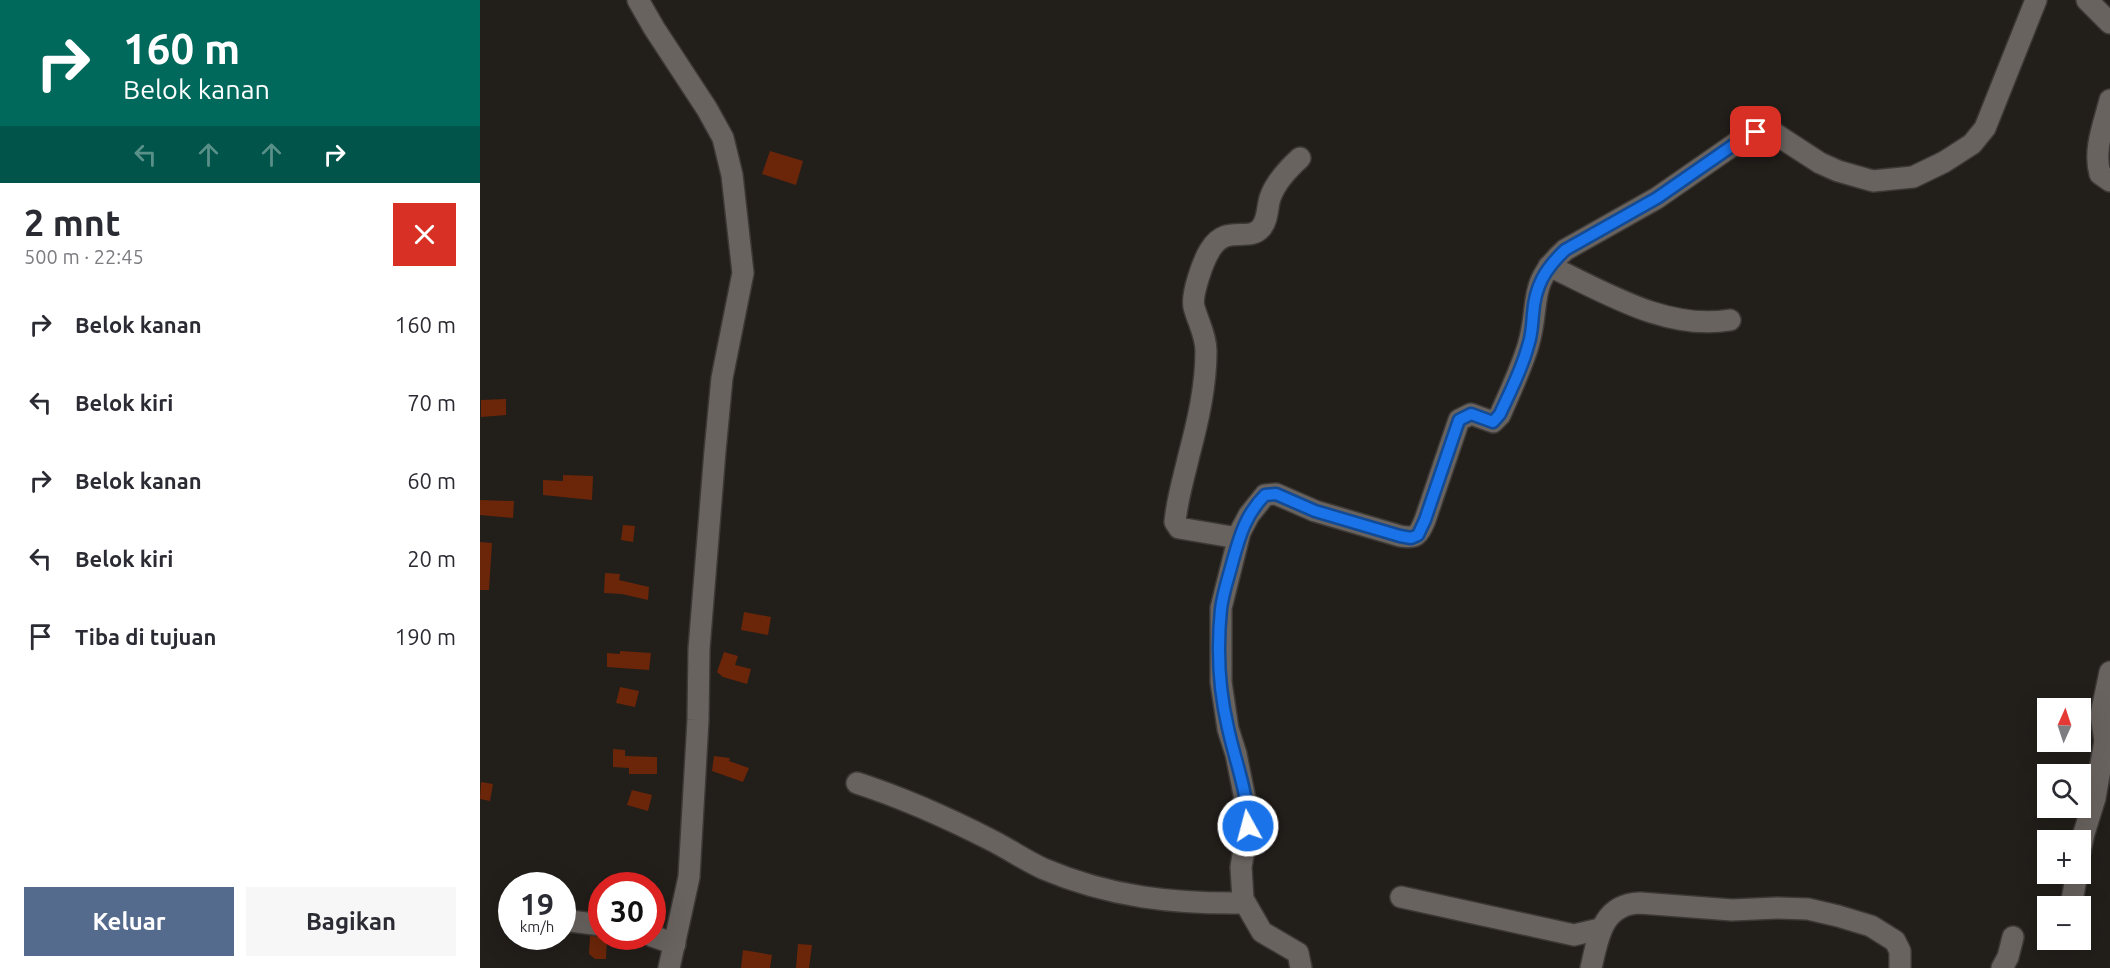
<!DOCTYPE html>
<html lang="id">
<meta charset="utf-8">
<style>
:root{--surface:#fff;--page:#f7f7f7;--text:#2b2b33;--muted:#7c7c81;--accent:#556b8d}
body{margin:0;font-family:Ubuntu,sans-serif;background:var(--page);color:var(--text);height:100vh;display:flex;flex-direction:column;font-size:22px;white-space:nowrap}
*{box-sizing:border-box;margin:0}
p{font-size:20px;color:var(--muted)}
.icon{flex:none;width:33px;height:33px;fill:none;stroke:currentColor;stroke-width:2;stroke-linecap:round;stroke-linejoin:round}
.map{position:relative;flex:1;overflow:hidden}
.details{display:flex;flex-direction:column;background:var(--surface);width:480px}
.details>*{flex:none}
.top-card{background:#00695c;color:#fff;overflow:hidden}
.needle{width:39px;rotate:3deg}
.tools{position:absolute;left:1557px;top:698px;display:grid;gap:12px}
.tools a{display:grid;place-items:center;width:54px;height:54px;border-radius:0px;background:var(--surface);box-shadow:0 6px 24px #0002;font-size:30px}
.speed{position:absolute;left:18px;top:872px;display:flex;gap:12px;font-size:30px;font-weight:700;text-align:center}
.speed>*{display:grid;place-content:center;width:78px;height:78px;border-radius:50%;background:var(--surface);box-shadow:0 6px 24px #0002;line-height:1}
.speed small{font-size:15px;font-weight:400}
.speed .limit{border:9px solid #d22;background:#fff;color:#111}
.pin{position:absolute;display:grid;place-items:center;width:51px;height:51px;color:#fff;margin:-26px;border-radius:12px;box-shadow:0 3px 9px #0006}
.me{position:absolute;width:66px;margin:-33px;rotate:353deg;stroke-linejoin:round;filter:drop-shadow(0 0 4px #0008)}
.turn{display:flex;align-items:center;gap:21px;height:126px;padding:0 24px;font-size:27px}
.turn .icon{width:78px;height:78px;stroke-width:2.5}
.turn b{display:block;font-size:42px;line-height:51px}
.lanes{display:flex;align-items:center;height:57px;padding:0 24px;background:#0003;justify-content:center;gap:30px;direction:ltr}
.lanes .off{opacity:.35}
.round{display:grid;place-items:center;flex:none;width:63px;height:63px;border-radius:0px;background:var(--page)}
.head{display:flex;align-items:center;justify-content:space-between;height:102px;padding:0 24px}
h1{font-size:36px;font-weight:600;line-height:45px}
.primary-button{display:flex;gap:12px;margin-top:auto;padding:12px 24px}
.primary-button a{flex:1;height:69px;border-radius:0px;background:var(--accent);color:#fff;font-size:24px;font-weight:600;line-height:69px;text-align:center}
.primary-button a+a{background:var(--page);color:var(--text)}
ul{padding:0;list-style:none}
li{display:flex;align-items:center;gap:18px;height:78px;padding:0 24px}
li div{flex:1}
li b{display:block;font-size:22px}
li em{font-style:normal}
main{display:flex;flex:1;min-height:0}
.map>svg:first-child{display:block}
.building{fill:#6b2609}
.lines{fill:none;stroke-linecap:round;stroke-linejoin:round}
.minor-casing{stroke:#3c3835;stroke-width:24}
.minor{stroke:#69635f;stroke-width:21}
.route-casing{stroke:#114b97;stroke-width:15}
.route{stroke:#1a73e8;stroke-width:10}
</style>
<main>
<section class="details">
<div class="top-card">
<div class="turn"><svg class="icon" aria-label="right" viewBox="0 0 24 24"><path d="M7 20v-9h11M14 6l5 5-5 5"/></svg><div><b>160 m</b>Belok kanan</div></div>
<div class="lanes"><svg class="icon off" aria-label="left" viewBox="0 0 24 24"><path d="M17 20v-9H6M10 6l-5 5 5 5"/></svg><svg class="icon off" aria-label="ahead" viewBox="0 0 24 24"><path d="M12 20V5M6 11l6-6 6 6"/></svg><svg class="icon off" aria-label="ahead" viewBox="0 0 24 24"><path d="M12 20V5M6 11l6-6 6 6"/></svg><svg class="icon" aria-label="right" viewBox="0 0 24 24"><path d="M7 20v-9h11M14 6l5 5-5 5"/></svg></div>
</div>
<div class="head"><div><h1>2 mnt</h1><p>500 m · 22:45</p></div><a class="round" style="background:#d93025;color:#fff"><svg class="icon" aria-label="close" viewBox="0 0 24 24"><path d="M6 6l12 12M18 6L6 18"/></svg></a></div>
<ul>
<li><svg class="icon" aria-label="right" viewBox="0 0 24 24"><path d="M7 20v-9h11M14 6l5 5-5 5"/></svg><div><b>Belok kanan</b></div><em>160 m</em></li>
<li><svg class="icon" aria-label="left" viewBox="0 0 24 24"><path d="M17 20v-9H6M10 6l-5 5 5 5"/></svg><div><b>Belok kiri</b></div><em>70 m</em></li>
<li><svg class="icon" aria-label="right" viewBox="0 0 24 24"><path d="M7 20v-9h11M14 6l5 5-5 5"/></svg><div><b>Belok kanan</b></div><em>60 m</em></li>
<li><svg class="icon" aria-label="left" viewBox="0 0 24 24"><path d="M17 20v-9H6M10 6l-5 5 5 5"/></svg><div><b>Belok kiri</b></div><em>20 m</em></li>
<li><svg class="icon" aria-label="arrive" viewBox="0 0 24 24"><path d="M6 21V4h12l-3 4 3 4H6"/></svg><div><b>Tiba di tujuan</b></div><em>190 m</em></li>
</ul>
<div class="primary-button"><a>Keluar</a><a>Bagikan</a></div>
</section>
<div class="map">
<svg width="1630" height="968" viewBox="0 0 1630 968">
<rect width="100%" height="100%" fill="#221e1a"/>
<g class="building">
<polygon points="290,151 323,161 316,185 282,174"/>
<polygon points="26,399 26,415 1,417 1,400"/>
<polygon points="83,475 113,476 112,500 63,495 63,480 83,481"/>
<polygon points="0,500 34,501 33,518 0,515"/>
<polygon points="143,525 155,526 153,542 141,540"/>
<polygon points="0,542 12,543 9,590 0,590"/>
<polygon points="125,573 140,574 139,580 169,587 168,600 142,594 124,593"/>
<polygon points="264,612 291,617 288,635 261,630"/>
<polygon points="140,651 171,653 169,670 127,667 127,653 140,654"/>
<polygon points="244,652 258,656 255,665 271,669 267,684 243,677 237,672"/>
<polygon points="140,687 159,691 155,707 136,703"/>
<polygon points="133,749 145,750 145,756 177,757 177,774 149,774 149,768 133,767"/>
<polygon points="234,756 250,758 249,761 269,768 263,782 232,771"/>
<polygon points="1,782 13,784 10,801 0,799"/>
<polygon points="152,790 172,795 168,811 147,805"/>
<polygon points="110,936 127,937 126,959 115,959 109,954"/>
<polygon points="318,944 332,945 329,968 316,968"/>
<polygon points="263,950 292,955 290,968 261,968"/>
</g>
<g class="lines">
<defs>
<g id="minor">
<polyline points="158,0 174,28 227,109 243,138 252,175 263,273 242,378 235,451 219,649 218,720 209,877 189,968"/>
<polyline points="1607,0 1630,23"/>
<path d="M 1630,100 C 1624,124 1613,150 1620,174 L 1630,181"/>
<path d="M 1069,266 C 1125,292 1186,331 1250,320"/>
<path d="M 758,538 L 699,528 L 695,522 C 697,499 704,477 709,455 C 718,421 726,386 726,351 C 726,335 718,322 714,307 C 711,295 723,261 730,250 C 746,223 768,243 781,228 C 788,220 787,208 790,198 C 795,183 809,168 820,158"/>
<polyline points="1630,672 1621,715 1625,741 1630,741"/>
<path d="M 377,783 C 423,798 468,818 511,840 C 529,849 546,861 564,869 C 630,897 694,904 765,903"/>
<polyline points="1600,851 1604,833 1615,798 1625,741"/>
<polyline points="921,897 1094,935 1120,929"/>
<polyline points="1591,906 1597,873"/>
<polyline points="82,920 122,925"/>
<polyline points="172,936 195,944"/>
<path d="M 821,968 L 818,953 L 782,932 L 763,899 L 761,867 L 768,826 L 768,814 L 756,754 L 748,729 L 741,682 L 741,608 L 760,532 L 769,515 L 785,495 L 796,494 L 835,511 L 920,536 C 936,539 939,535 945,520 L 979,420 L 991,414 L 1013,422 L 1020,415 C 1030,392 1041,369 1048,346 C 1061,303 1046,285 1085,250 L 1177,198 L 1262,139 L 1276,132 L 1294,133 L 1340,163 L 1358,171 L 1393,181 L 1433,177 L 1464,162 L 1492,144 L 1505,128 L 1556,0"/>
<path d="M 1111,968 C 1118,938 1122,904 1160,903 L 1252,910 L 1297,908 L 1328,909 L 1358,916 L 1391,926 L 1415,941 L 1420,951 L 1420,968"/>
<polyline points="1522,968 1528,957 1533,937"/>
</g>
</defs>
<use href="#minor" class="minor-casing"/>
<use href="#minor" class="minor"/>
</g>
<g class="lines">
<defs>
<path id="route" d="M 768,826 C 768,792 755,761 748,728 C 739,690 737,648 741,609 C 743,592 749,576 753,560 C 760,535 766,514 785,495 L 796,494 L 835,511 L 920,536 L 931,538 L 938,535 L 945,520 L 979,420 L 991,414 L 1013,422 L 1020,414 C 1030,392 1042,369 1048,346 C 1052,335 1052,325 1053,314 C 1055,286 1065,269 1085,250 L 1177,198 L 1262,139 L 1276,132"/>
</defs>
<use href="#route" class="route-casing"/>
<use href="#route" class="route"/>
</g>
</svg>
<div class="tools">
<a><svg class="needle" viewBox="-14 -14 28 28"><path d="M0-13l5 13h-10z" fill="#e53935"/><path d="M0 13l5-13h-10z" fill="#7c7c81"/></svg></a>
<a><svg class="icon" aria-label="search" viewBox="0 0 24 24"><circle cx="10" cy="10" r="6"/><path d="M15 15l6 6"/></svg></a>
<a>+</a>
<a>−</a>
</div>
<div class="speed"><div>19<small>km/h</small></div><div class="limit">30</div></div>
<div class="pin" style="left:1276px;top:132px;background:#d93025"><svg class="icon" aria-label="arrive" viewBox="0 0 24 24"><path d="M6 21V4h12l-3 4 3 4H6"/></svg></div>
<svg class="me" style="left:768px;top:826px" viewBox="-20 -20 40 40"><circle r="17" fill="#1a73e8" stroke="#fff" stroke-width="3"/><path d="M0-11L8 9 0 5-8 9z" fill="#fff"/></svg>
</div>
</main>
